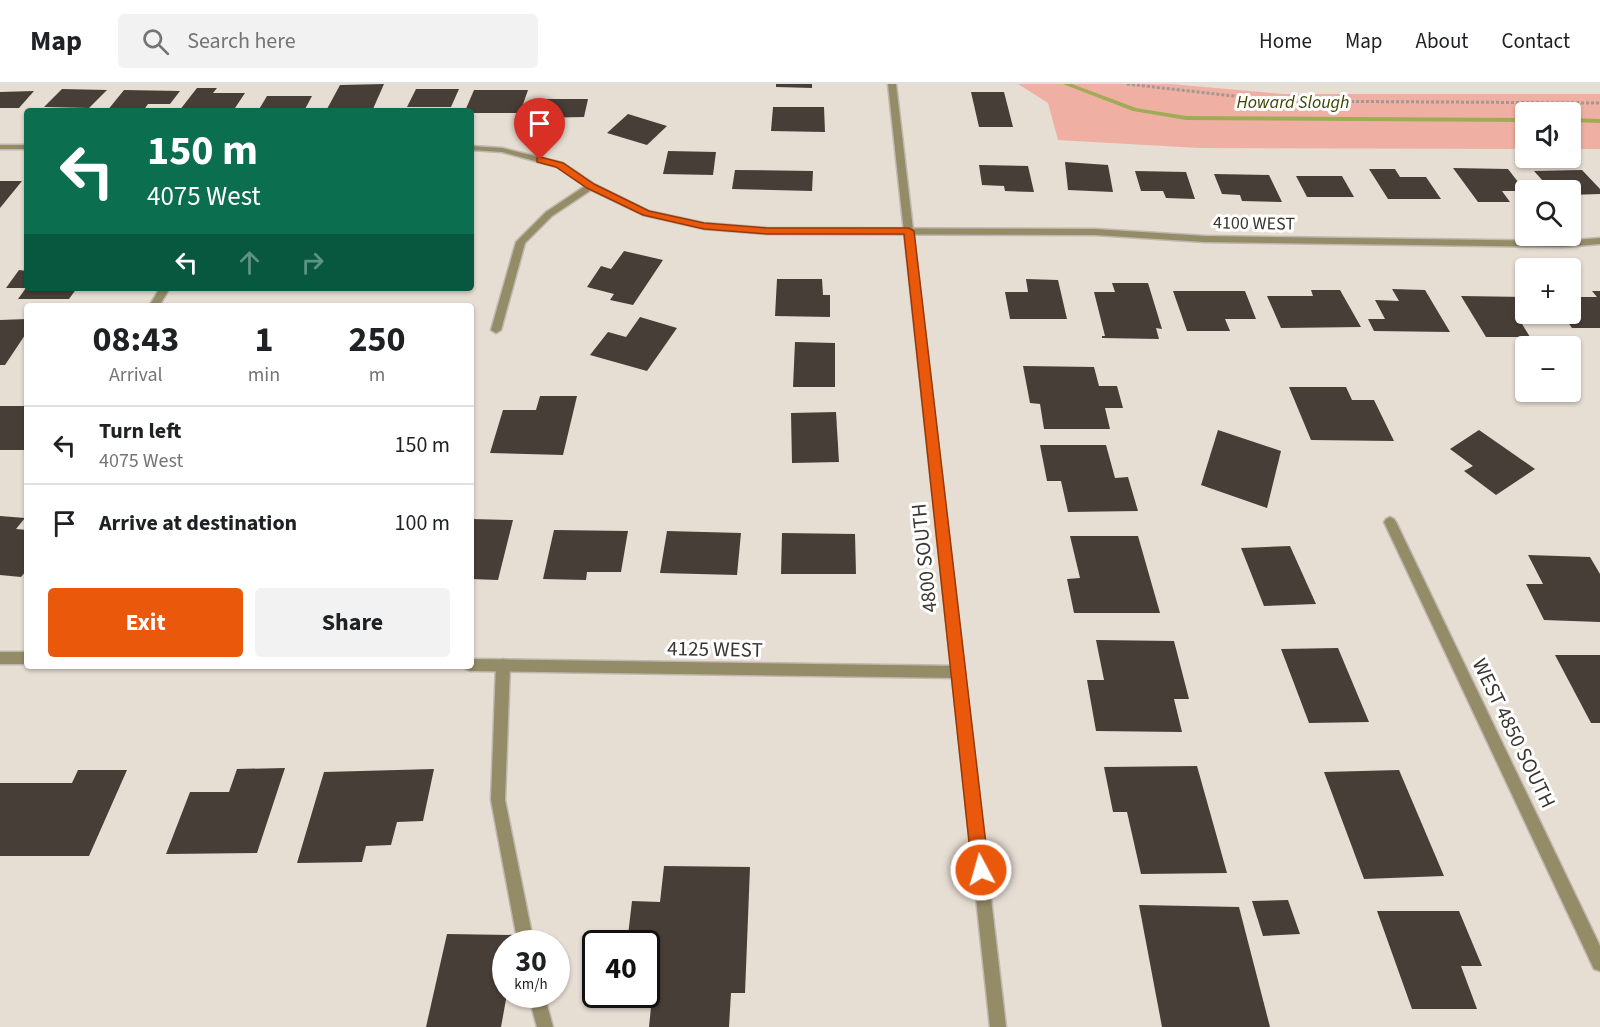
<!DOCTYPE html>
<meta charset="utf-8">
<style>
:root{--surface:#fff;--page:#f2f2f2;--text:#202124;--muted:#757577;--line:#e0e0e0;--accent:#ea580c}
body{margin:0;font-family:"Source Sans 3",sans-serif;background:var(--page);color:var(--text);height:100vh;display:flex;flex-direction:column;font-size:22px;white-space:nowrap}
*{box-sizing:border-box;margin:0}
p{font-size:20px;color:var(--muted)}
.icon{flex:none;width:33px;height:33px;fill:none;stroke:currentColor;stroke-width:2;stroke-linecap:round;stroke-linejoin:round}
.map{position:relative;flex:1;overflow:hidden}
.details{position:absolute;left:24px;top:219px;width:450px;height:366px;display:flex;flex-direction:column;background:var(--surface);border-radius:6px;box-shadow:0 2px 4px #0004}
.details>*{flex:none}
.top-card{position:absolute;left:24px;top:24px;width:450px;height:183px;border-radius:6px;box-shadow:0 2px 4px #0004;background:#0b6e4f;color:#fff;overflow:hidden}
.buttons{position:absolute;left:1515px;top:18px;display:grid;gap:12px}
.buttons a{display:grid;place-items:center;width:66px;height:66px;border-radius:6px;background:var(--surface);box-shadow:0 2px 4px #0004;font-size:30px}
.speed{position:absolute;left:492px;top:846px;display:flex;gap:12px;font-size:30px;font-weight:700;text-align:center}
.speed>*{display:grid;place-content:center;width:78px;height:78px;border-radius:50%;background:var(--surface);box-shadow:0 2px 4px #0004;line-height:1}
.speed small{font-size:15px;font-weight:400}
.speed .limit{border:3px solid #111;border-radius:9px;background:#fff;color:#111}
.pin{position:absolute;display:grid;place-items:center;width:51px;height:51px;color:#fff;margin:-62px -26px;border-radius:50% 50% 50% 0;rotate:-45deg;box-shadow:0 0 6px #0007}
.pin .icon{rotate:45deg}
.me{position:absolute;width:66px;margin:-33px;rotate:354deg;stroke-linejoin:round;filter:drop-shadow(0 0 4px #0008)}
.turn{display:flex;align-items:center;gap:21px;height:126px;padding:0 24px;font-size:27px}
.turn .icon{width:78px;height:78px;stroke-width:2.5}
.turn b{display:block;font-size:42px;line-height:51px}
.lanes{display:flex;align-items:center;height:57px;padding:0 24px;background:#0003;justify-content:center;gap:30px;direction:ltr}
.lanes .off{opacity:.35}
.eta{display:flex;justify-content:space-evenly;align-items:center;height:102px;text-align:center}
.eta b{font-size:36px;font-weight:700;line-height:42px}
.button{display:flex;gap:12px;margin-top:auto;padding:12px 24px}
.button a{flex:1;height:69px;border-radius:6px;background:var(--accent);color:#fff;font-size:24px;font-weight:700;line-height:69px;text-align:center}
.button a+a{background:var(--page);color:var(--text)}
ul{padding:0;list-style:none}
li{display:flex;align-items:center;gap:18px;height:78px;padding:0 24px;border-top:2px solid var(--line)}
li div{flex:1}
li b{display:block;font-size:22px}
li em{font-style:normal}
header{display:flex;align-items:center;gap:36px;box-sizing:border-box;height:84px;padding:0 30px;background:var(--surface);border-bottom:2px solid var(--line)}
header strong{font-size:28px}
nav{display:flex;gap:33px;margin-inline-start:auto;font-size:21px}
.search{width:420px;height:54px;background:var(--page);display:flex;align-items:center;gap:15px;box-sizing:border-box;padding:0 21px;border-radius:6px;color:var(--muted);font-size:22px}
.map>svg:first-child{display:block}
.green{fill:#efafa2}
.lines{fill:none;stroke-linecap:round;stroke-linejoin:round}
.stream{fill:#a0ac55;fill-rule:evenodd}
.building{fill:#483e38}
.service-casing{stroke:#c0b8b0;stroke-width:3}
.minor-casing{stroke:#c0b8b0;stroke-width:3}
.tertiary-casing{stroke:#c0b8b0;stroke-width:3}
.path{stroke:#a09992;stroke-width:3;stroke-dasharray:3 2;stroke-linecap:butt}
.service{fill:#948b67;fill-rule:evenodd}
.minor{fill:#948b67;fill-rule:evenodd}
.tertiary{fill:#948b67;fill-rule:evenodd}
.route{fill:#ea580c;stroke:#983908;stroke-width:1.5}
.labels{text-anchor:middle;stroke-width:6;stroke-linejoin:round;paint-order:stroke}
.far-water-label{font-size:18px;font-style:italic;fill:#3d4400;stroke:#fff}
.far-street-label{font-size:18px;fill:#3a3732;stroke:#fff}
.street-label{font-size:21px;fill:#3a3732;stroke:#fff}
</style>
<header>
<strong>Map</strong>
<div class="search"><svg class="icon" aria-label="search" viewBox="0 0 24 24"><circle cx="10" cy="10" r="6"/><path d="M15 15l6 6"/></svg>Search here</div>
<nav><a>Home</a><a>Map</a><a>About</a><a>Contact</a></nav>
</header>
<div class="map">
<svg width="1600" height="943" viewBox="0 0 1600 943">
<rect width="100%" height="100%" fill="#e6ddd3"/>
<polygon class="green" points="1018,0 1171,0 1283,10 1600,10 1600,65 1571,65 1570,28 1526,28 1525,65 1199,64 1058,56 1048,19"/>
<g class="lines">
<g class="stream">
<polygon points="1063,0 1072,0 1136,24 1186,32 1526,34 1526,38 1186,36 1133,27"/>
<polygon points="1570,34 1600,35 1600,39 1570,38"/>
</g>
</g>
<g class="building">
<polygon points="384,0 373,25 327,25 340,1"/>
<polygon points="776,0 812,0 812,4 776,3"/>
<polygon points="197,4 217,4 213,9 245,9 233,27 179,27"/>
<polygon points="62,5 107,6 89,24 44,23"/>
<polygon points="416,5 459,5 451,23 407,23"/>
<polygon points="124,6 180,7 170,20 148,20 143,27 107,27"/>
<polygon points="474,6 528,6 520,29 471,29 465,27"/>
<polygon points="34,7 19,24 0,24 0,8"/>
<polygon points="971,8 1004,8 1013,43 979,43"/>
<polygon points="267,12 312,12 304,27 258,27"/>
<polygon points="542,15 588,15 584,33 537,34"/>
<polygon points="773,23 824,23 825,48 771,47"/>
<polygon points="628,30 667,42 647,61 607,49"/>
<polygon points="668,67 716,68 713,91 663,90"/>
<polygon points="1065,78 1108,81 1113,108 1068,106"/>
<polygon points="979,81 1028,82 1034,108 1005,107 1004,102 982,101"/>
<polygon points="1453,84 1508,85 1525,107 1502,107 1510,118 1478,118"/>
<polygon points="1369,85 1395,85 1400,93 1426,93 1441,115 1388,115"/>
<polygon points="735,86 813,87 812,107 732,105"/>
<polygon points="1582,86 1600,105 1600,110 1570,111 1570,106 1551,106 1534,87"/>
<polygon points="1135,87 1186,88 1195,115 1166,114 1163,107 1141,107"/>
<polygon points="1214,90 1269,91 1282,118 1242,117 1240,111 1222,110"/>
<polygon points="1296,92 1342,92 1354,113 1307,113"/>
<polygon points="0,97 22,97 0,124"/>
<polygon points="624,167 663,176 633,221 610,216 614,210 587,203 601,182 611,185"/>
<polygon points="19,186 27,187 27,204 6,204"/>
<polygon points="777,195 822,195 823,211 830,211 830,233 775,232"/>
<polygon points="1026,195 1058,196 1067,235 1010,235 1005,208 1028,208"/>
<polygon points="1112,199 1148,199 1162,245 1156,244 1159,255 1102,254 1102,252 1105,252 1094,208 1115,208"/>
<polygon points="26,204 77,204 69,215 18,215"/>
<polygon points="1392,205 1425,206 1450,248 1374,247 1368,235 1385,235 1375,216 1399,217"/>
<polygon points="1311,206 1340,206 1361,243 1281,244 1267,212 1313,212"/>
<polygon points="1173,207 1245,207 1256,235 1225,235 1230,247 1187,247"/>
<polygon points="1592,207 1600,207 1600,244 1572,244 1562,230 1570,230 1570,213 1597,213"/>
<polygon points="1461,212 1526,213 1526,230 1543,230 1551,240 1522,240 1530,253 1486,253"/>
<polygon points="640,233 677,244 647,287 590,271 608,248 626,253"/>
<polygon points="27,235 27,248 5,281 0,281 0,236"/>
<polygon points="795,258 835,259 835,303 793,303"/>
<polygon points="1515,277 1526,277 1526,293"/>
<polygon points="1023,282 1094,283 1099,302 1117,302 1123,324 1105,324 1110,345 1044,345 1040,320 1030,319"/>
<polygon points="1289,303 1346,303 1352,316 1374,316 1394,357 1311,356"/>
<polygon points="540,312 577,312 563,371 490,369 503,326 536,326"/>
<rect x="0" y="322" width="27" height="44"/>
<polygon points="836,328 839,378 792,379 791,329"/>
<polygon points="1218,346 1281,367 1267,424 1201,401"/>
<polygon points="1479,346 1535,385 1496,411 1464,387 1473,382 1450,365"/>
<polygon points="1040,361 1106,361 1115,394 1128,393 1138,427 1068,428 1061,397 1047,397"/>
<polygon points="0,432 25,434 16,445 27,446 27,486 21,493 0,491"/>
<polygon points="471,435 513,436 498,496 471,495"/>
<polygon points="554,446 628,447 621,488 587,488 586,496 543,495"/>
<polygon points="667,447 741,449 737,491 660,489"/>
<polygon points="782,449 855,450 856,490 781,490"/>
<polygon points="1070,452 1138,452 1160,529 1074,529 1067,495 1080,494"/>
<polygon points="1290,462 1316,520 1264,522 1241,464"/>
<polygon points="1528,471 1590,473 1600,490 1600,538 1544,536 1526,500 1543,500"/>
<polygon points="1096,556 1174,557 1189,615 1174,615 1182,648 1096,647 1087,596 1104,596"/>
<polygon points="1338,564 1369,638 1309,639 1281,565"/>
<polygon points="1555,571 1600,571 1600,639 1591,639"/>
<polygon points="1197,682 1227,789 1141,790 1127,728 1113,728 1104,683"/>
<polygon points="285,684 257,769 166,770 190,708 229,708 237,685"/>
<polygon points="434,685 423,737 397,738 391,761 366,762 362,778 297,779 324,688"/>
<polygon points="78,686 127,686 89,772 0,772 0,699 72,699"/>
<polygon points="1399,686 1444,792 1364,795 1324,688"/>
<polygon points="664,782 750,783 745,909 731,909 729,943 649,943 656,874 646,874 646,860 627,860 632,817 660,818"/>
<polygon points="1288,816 1300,850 1263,852 1252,817"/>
<polygon points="1139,821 1239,823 1270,943 1162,943"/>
<polygon points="1377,827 1459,827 1482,882 1461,882 1477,925 1412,925"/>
<polygon points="447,850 518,851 517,860 506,860 507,910 501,943 426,943"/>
</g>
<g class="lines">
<defs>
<g id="service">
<polygon points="503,575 508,577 510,581 505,716 534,860 518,860 491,716 496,581 498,577"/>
<polygon points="528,910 544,910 553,943 537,943"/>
</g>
<g id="minor">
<rect x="0" y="61" width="27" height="4"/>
<polygon points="471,62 502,64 563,79 594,100 649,127 704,139 767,144 1095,145 1205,152 1564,157 1600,154 1600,160 1564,163 1205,158 1095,151 767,150 704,145 643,131 591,106 552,132 525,159 501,246 496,249 491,246 516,158 546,128 585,102 557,83 502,68 471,66"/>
<polygon points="160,204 170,204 159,222 149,222"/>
<polygon points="1390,433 1394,435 1396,438 1600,862 1600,887 1594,885 1384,438 1386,435"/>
<rect x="0" y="568" width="27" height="12"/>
<polygon points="471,575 958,582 963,584 965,588 963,592 958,594 471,587 466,585 465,582 471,582"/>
</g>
<polygon id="tertiary" points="888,0 896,0 1006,943 990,943"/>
</defs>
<use href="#service" class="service-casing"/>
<use href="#minor" class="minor-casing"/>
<use href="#tertiary" class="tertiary-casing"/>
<polyline class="path" points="1127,0 1278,17 1600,19"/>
<use href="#service" class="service"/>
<use href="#minor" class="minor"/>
<use href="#tertiary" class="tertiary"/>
</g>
<polygon class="route" points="540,73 563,79 594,100 649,127 704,139 767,144 909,144 914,147 989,786 987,792 981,795 975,792 972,786 904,150 767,150 704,145 643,131 587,104 556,83 537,78 537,74"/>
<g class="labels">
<g class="far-water-label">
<text x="1293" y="24">Howard Slough</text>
</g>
<g class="far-street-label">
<text transform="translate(1254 139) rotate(1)" y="6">4100 WEST</text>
</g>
<g class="street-label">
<text transform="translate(924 474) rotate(-96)" y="7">4800 SOUTH</text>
<text transform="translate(715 565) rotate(1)" y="7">4125 WEST</text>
<text transform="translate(1514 649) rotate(64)" y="7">WEST 4850 SOUTH</text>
</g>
</g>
</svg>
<div class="buttons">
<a><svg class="icon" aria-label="sound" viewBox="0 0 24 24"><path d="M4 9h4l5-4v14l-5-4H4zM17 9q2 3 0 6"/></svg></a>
<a><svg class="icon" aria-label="search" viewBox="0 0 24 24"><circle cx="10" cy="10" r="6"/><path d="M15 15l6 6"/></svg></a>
<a>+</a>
<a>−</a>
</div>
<div class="speed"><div>30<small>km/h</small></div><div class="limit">40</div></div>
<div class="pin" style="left:540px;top:76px;background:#d93025"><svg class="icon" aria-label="arrive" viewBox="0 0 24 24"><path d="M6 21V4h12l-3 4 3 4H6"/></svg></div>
<svg class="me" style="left:981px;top:786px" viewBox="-20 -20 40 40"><circle r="17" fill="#ea580c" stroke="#fff" stroke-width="3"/><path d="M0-11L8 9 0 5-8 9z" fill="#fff"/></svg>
<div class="top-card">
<div class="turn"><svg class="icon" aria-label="left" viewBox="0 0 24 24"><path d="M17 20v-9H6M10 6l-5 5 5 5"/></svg><div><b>150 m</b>4075 West</div></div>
<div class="lanes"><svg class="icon" aria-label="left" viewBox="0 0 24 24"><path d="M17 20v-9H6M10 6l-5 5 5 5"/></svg><svg class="icon off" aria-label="ahead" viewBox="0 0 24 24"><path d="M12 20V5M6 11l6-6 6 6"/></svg><svg class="icon off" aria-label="right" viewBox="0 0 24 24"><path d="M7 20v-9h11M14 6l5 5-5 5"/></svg></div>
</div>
<section class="details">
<div class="eta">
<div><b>08:43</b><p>Arrival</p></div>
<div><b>1</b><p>min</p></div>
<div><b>250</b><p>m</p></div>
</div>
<ul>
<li><svg class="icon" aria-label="left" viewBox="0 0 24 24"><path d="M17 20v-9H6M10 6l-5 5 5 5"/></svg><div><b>Turn left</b><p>4075 West</p></div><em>150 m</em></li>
<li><svg class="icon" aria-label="arrive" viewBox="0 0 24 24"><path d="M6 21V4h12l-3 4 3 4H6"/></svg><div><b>Arrive at destination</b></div><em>100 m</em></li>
</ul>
<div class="button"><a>Exit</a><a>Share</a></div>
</section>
</div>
